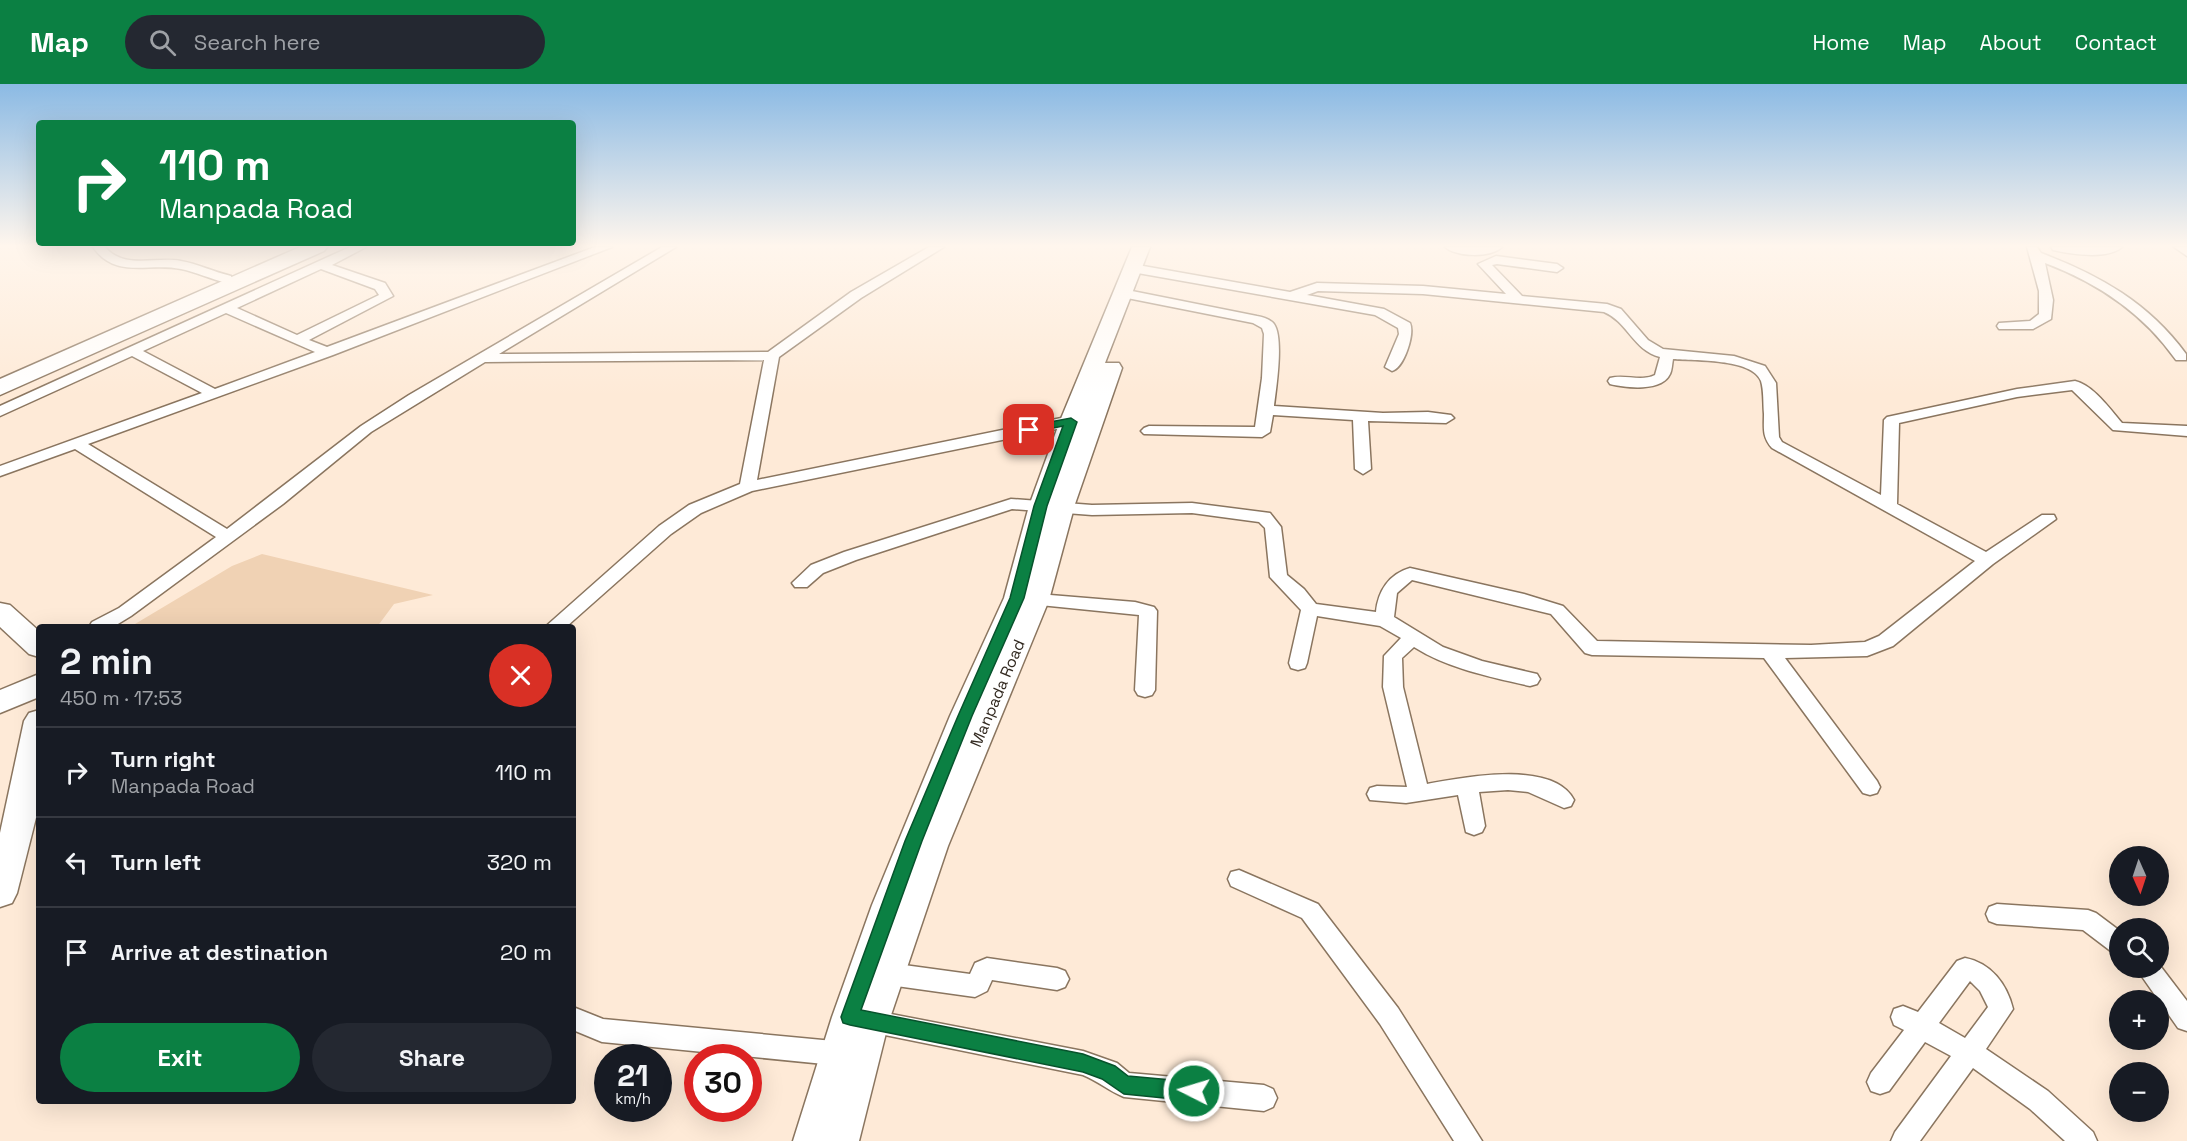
<!DOCTYPE html>
<meta charset="utf-8">
<style>
:root{--surface:#171b24;--page:#242831;--text:#f1f3f6;--muted:#9ea1a6;--line:#363941;--accent:#0b8043}
body{margin:0;font-family:"Space Grotesk",sans-serif;background:var(--page);color:var(--text);height:100vh;display:flex;flex-direction:column;font-size:22px;white-space:nowrap}
*{box-sizing:border-box;margin:0}
p{font-size:20px;color:var(--muted)}
.icon{flex:none;width:33px;height:33px;fill:none;stroke:currentColor;stroke-width:2;stroke-linecap:round;stroke-linejoin:round}
.map{position:relative;flex:1;overflow:hidden}
.details{position:absolute;left:36px;top:540px;width:540px;height:480px;display:flex;flex-direction:column;background:var(--surface);border-radius:6px;box-shadow:0 6px 24px #0002}
.details>*{flex:none}
.guide{position:absolute;left:36px;top:36px;width:540px;height:126px;border-radius:6px;box-shadow:0 6px 24px #0002;background:#0b8043;color:#fff;overflow:hidden}
.needle{width:39px;rotate:177deg}
.fabs{position:absolute;left:2109px;top:762px;display:grid;gap:12px}
.fabs a{display:grid;place-items:center;width:60px;height:60px;border-radius:50%;background:var(--surface);box-shadow:0 6px 24px #0002;font-size:30px}
.speed{position:absolute;left:594px;top:960px;display:flex;gap:12px;font-size:30px;font-weight:700;text-align:center}
.speed>*{display:grid;place-content:center;width:78px;height:78px;border-radius:50%;background:var(--surface);box-shadow:0 6px 24px #0002;line-height:1}
.speed small{font-size:15px;font-weight:400}
.speed .limit{border:9px solid #d22;background:#fff;color:#111}
.pin{position:absolute;display:grid;place-items:center;width:51px;height:51px;color:#fff;margin:-26px;border-radius:12px;box-shadow:0 3px 9px #0006}
.me{position:absolute;width:66px;margin:-33px;rotate:275deg;stroke-linejoin:round;filter:drop-shadow(0 0 4px #0008)}
.turn{display:flex;align-items:center;gap:21px;height:126px;padding:0 24px;font-size:27px}
.turn .icon{width:78px;height:78px;stroke-width:2.5}
.turn b{display:block;font-size:42px;line-height:51px}
.round{display:grid;place-items:center;flex:none;width:63px;height:63px;border-radius:32px;background:var(--page)}
.head{display:flex;align-items:center;justify-content:space-between;height:102px;padding:0 24px}
h1{font-size:36px;font-weight:800;line-height:45px}
.cta{display:flex;gap:12px;margin-top:auto;padding:12px 24px}
.cta a{flex:1;height:69px;border-radius:36px;background:var(--accent);color:#fff;font-size:24px;font-weight:800;line-height:69px;text-align:center}
.cta a+a{background:var(--page);color:var(--text)}
ul{padding:0;list-style:none}
li{display:flex;align-items:center;gap:18px;height:90px;padding:0 24px;border-top:2px solid var(--line)}
li div{flex:1}
li b{display:block;font-size:22px}
li em{font-style:normal}
header{display:flex;align-items:center;gap:36px;box-sizing:border-box;height:84px;padding:0 30px;background:var(--accent);color:#fff}
header strong{font-size:28px}
nav{display:flex;gap:33px;margin-inline-start:auto;font-size:21px}
.search{width:420px;height:54px;background:var(--page);display:flex;align-items:center;gap:15px;box-sizing:border-box;padding:0 21px;border-radius:33px;color:var(--muted);font-size:22px}
.map>svg:first-child{display:block}
.green{fill:#f0d2b4}
.lines{fill:none;stroke-linecap:round;stroke-linejoin:round}
.street-casing{stroke:#8a755f;stroke-width:3}
.secondary-casing{stroke:#8a755f;stroke-width:3}
.primary-casing{stroke:#8a755f;stroke-width:3}
.street{fill:#fff;fill-rule:evenodd}
.secondary{fill:#fff;fill-rule:evenodd}
.primary{fill:#fff;fill-rule:evenodd}
.route{fill:#0b8043;stroke:#07532c;stroke-width:1.5}
.labels{text-anchor:middle;stroke-width:6;stroke-linejoin:round;paint-order:stroke}
.street-label{font-size:16px;fill:#322920;stroke:#fff}
</style>
<header>
<strong>Map</strong>
<div class="search"><svg class="icon" aria-label="search" viewBox="0 0 24 24"><circle cx="10" cy="10" r="6"/><path d="M15 15l6 6"/></svg>Search here</div>
<nav><a>Home</a><a>Map</a><a>About</a><a>Contact</a></nav>
</header>
<div class="map">
<svg width="2187" height="1057" viewBox="0 0 2187 1057">
<rect width="100%" height="100%" fill="#feead7"/>
<polygon class="green" points="262,470 433,511 394,520 377,543 130,543 232,482"/>
<g class="lines">
<defs>
<g id="street">
<path d="M 93,163 L 105,163 C 124,186 156,172 181,177 C 198,180 214,188 231,192 L 232,195 L 226,199 C 211,195 196,188 181,185 C 148,178 116,196 93,163 Z"/>
<path d="M 350,163 L 366,163 L 332,181 L 385,199 L 393,212 L 309,256 L 327,263 L 595,163 L 612,163 L 333,271 L 88,360 L 227,445 L 361,342 L 409,311 L 662,163 L 676,163 L 499,270 L 768,268 L 851,208 L 929,163 L 944,163 L 861,214 L 779,273 L 757,396 L 1071,332 L 1088,336 L 1091,339 L 1083,344 L 1071,342 L 752,407 L 701,429 L 671,450 L 566,543 L 545,543 L 659,442 L 689,421 L 740,400 L 764,276 L 485,278 L 371,348 L 283,420 L 131,532 L 113,543 L 89,543 L 92,538 L 119,524 L 216,453 L 75,365 L 0,392 L 0,382 L 202,309 L 132,272 L 0,332 L 0,322 ZM 321,185 L 375,205 L 379,211 L 297,251 L 237,224 ZM 226,229 L 315,268 L 215,305 L 143,267 Z"/>
<path d="M 1445,163 L 1502,163 C 1491,174 1456,173 1445,163 Z"/>
<path d="M 2027,163 L 2037,163 L 2041,169 C 2099,191 2149,219 2186,270 L 2186,276 L 2176,276 C 2143,229 2098,199 2045,179 L 2053,216 L 2051,235 L 2033,245 L 1999,245 L 1997,242 L 1999,239 L 2030,237 L 2039,230 L 2039,207 Z"/>
<path d="M 2051,163 L 2122,163 C 2108,176 2070,170 2053,166 Z"/>
<polygon points="2174,163 2187,163 2187,172"/>
<path d="M 1496,172 L 1557,180 L 1563,184 L 1557,188 L 1497,180 L 1492,181 L 1522,212 L 1607,220 L 1621,225 L 1648,256 L 1663,265 L 1734,272 L 1765,282 L 1776,299 L 1779,353 L 1782,358 L 1881,411 L 1884,336 L 1887,333 L 2017,305 L 2075,297 C 2093,301 2110,325 2122,339 L 2187,342 L 2187,352 L 2113,346 L 2072,306 L 2017,313 L 1899,339 L 1897,420 L 1986,468 L 2042,431 L 2054,431 L 2056,435 L 1993,480 L 1893,562 L 1867,572 L 1785,574 L 1877,697 L 1880,703 L 1877,709 L 1870,711 L 1863,709 L 1764,574 L 1592,571 L 1585,569 L 1551,530 L 1412,496 L 1397,509 L 1394,533 L 1443,563 L 1482,577 L 1537,590 L 1540,595 L 1537,600 L 1530,602 C 1491,593 1449,585 1414,563 L 1402,574 L 1403,603 L 1427,700 C 1462,694 1553,675 1574,716 L 1571,722 L 1564,724 L 1528,708 L 1508,706 L 1479,708 L 1485,742 L 1482,748 L 1474,751 L 1466,748 L 1458,711 L 1406,719 L 1370,716 L 1367,710 L 1370,704 L 1377,702 L 1407,703 L 1383,603 L 1384,572 L 1401,554 L 1380,542 L 1317,532 L 1307,579 L 1305,584 L 1298,586 L 1291,584 L 1289,579 L 1301,526 L 1270,493 L 1265,444 L 1259,438 L 1192,429 L 1092,431 L 1012,425 L 856,476 L 823,489 L 807,503 L 795,503 L 792,499 L 811,481 L 844,468 L 1011,415 L 1092,421 L 1192,419 L 1270,429 L 1281,443 L 1287,491 L 1304,505 L 1316,520 L 1376,528 C 1378,507 1389,490 1410,484 L 1524,510 L 1563,522 L 1597,557 L 1811,561 L 1865,558 L 1879,552 L 1975,477 L 1772,364 C 1762,353 1764,344 1764,330 C 1763,319 1764,307 1761,297 C 1752,274 1694,277 1673,275 C 1672,280 1672,286 1670,290 C 1662,308 1626,304 1610,300 L 1608,297 L 1610,294 C 1625,290 1641,298 1655,291 L 1660,273 C 1633,266 1628,238 1604,228 L 1423,210 L 1318,207 L 1307,211 L 1384,225 L 1410,239 C 1415,250 1404,284 1392,287 L 1385,283 L 1399,250 L 1398,244 L 1375,231 L 1132,188 L 1126,184 L 1132,180 L 1290,208 L 1317,199 L 1423,202 L 1506,210 L 1478,180 Z"/>
<path d="M 1122,205 L 1257,232 C 1263,233 1270,235 1274,240 C 1284,254 1276,305 1274,322 L 1383,329 L 1428,328 L 1451,331 L 1454,334 L 1446,339 L 1368,337 L 1371,385 L 1363,390 L 1355,385 L 1353,336 L 1273,331 L 1270,348 L 1262,353 L 1144,350 L 1141,347 L 1144,344 L 1149,342 L 1255,343 L 1262,294 L 1264,250 L 1262,244 L 1253,239 L 1117,212 L 1115,209 Z"/>
<polygon points="1026,509 1135,518 1154,523 1157,527 1155,606 1152,611 1145,613 1138,611 1135,606 1139,531 1020,519 1017,515 1020,511"/>
<polygon points="1239,786 1318,820 1398,924 1482,1057 1454,1057 1380,940 1302,834 1231,802 1228,795 1231,788"/>
<polygon points="1997,820 2088,826 2096,829 2120,847 2120,871 2112,868 2083,846 1997,840 1989,837 1986,830 1989,823"/>
<polygon points="987,874 1057,884 1065,887 1069,895 1065,903 1057,906 992,896 987,907 975,913 882,900 874,897 870,889 874,881 882,878 970,890 975,879"/>
<path d="M 1965,874 C 1991,879 2007,900 2013,925 L 1986,965 L 2048,1007 L 2093,1048 L 2097,1057 L 2065,1057 L 2030,1025 L 1973,984 L 1920,1057 L 1891,1057 L 1895,1048 L 1951,972 L 1925,958 L 1889,1007 L 1880,1010 L 1871,1007 L 1867,998 L 1871,989 L 1904,946 L 1894,941 L 1891,933 L 1894,925 L 1903,922 L 1918,928 L 1957,877 ZM 1970,897 L 1980,907 L 1988,923 L 1965,954 L 1939,939 Z"/>
<polygon points="2158,879 2187,917 2187,947 2178,944 2136,884 2158,884"/>
<polygon points="573,923 603,935 844,958 853,962 856,970 853,978 844,982 602,958 573,946"/>
<path d="M 865,925 L 1083,967 L 1117,979 L 1129,989 L 1264,1001 L 1273,1005 L 1277,1014 L 1273,1023 L 1264,1027 L 1124,1013 C 1109,1007 1098,997 1083,991 L 865,947 L 856,944 L 853,936 L 856,928 Z"/>
</g>
<g id="secondary">
<polygon points="1132,163 1150,163 1105,279 1119,279 1122,284 1075,420 1049,516 948,762 889,937 859,1057 793,1057 832,933 872,821 950,632 1004,514 1029,422 1060,337"/>
<polygon points="0,519 10,521 39,547 39,573 29,570 0,543"/>
<polygon points="39,590 39,613 0,629 0,606"/>
<polygon points="39,626 39,722 17,809 12,819 0,823 0,749 24,637 29,629"/>
</g>
<polygon id="primary" points="300,163 327,163 324,167 0,311 0,295"/>
</defs>
<use href="#street" class="street-casing"/>
<use href="#secondary" class="secondary-casing"/>
<use href="#primary" class="primary-casing"/>
<use href="#street" class="street"/>
<use href="#secondary" class="secondary"/>
<use href="#primary" class="primary"/>
</g>
<linearGradient id="sky" x2="0" y2="1"><stop stop-color="#8bbae4"/><stop offset="0.52" stop-color="#fff6ed"/><stop offset="1" stop-color="#fff6ed" stop-opacity="0"/></linearGradient>
<rect width="2187" height="311" fill="url(#sky)"/>
<polygon class="route" points="1071,334 1077,338 1047,422 1024,514 972,632 922,757 861,926 1083,970 1115,982 1128,992 1194,998 1201,1001 1204,1007 1201,1014 1194,1017 1124,1010 1102,995 1083,988 850,941 843,939 841,933 905,757 958,632 1010,514 1034,422 1063,342 1029,349 1023,346 1029,342"/>
<g class="labels">
<g class="street-label">
<text transform="translate(997 609) rotate(-67)" y="6">Manpada Road</text>
</g>
</g>
</svg>
<div class="fabs">
<a><svg class="needle" viewBox="-14 -14 28 28"><path d="M0-13l5 13h-10z" fill="#e53935"/><path d="M0 13l5-13h-10z" fill="#9ea1a6"/></svg></a>
<a><svg class="icon" aria-label="search" viewBox="0 0 24 24"><circle cx="10" cy="10" r="6"/><path d="M15 15l6 6"/></svg></a>
<a>+</a>
<a>−</a>
</div>
<div class="speed"><div>21<small>km/h</small></div><div class="limit">30</div></div>
<div class="pin" style="left:1029px;top:346px;background:#d93025"><svg class="icon" aria-label="arrive" viewBox="0 0 24 24"><path d="M6 21V4h12l-3 4 3 4H6"/></svg></div>
<svg class="me" style="left:1194px;top:1007px" viewBox="-20 -20 40 40"><circle r="17" fill="#0b8043" stroke="#fff" stroke-width="3"/><path d="M0-11L8 9 0 5-8 9z" fill="#fff"/></svg>
<div class="guide">
<div class="turn"><svg class="icon" aria-label="right" viewBox="0 0 24 24"><path d="M7 20v-9h11M14 6l5 5-5 5"/></svg><div><b>110 m</b>Manpada Road</div></div>
</div>
<section class="details">
<div class="head"><div><h1>2 min</h1><p>450 m · 17:53</p></div><a class="round" style="background:#d93025;color:#fff"><svg class="icon" aria-label="close" viewBox="0 0 24 24"><path d="M6 6l12 12M18 6L6 18"/></svg></a></div>
<ul>
<li><svg class="icon" aria-label="right" viewBox="0 0 24 24"><path d="M7 20v-9h11M14 6l5 5-5 5"/></svg><div><b>Turn right</b><p>Manpada Road</p></div><em>110 m</em></li>
<li><svg class="icon" aria-label="left" viewBox="0 0 24 24"><path d="M17 20v-9H6M10 6l-5 5 5 5"/></svg><div><b>Turn left</b></div><em>320 m</em></li>
<li><svg class="icon" aria-label="arrive" viewBox="0 0 24 24"><path d="M6 21V4h12l-3 4 3 4H6"/></svg><div><b>Arrive at destination</b></div><em>20 m</em></li>
</ul>
<div class="cta"><a>Exit</a><a>Share</a></div>
</section>
</div>
